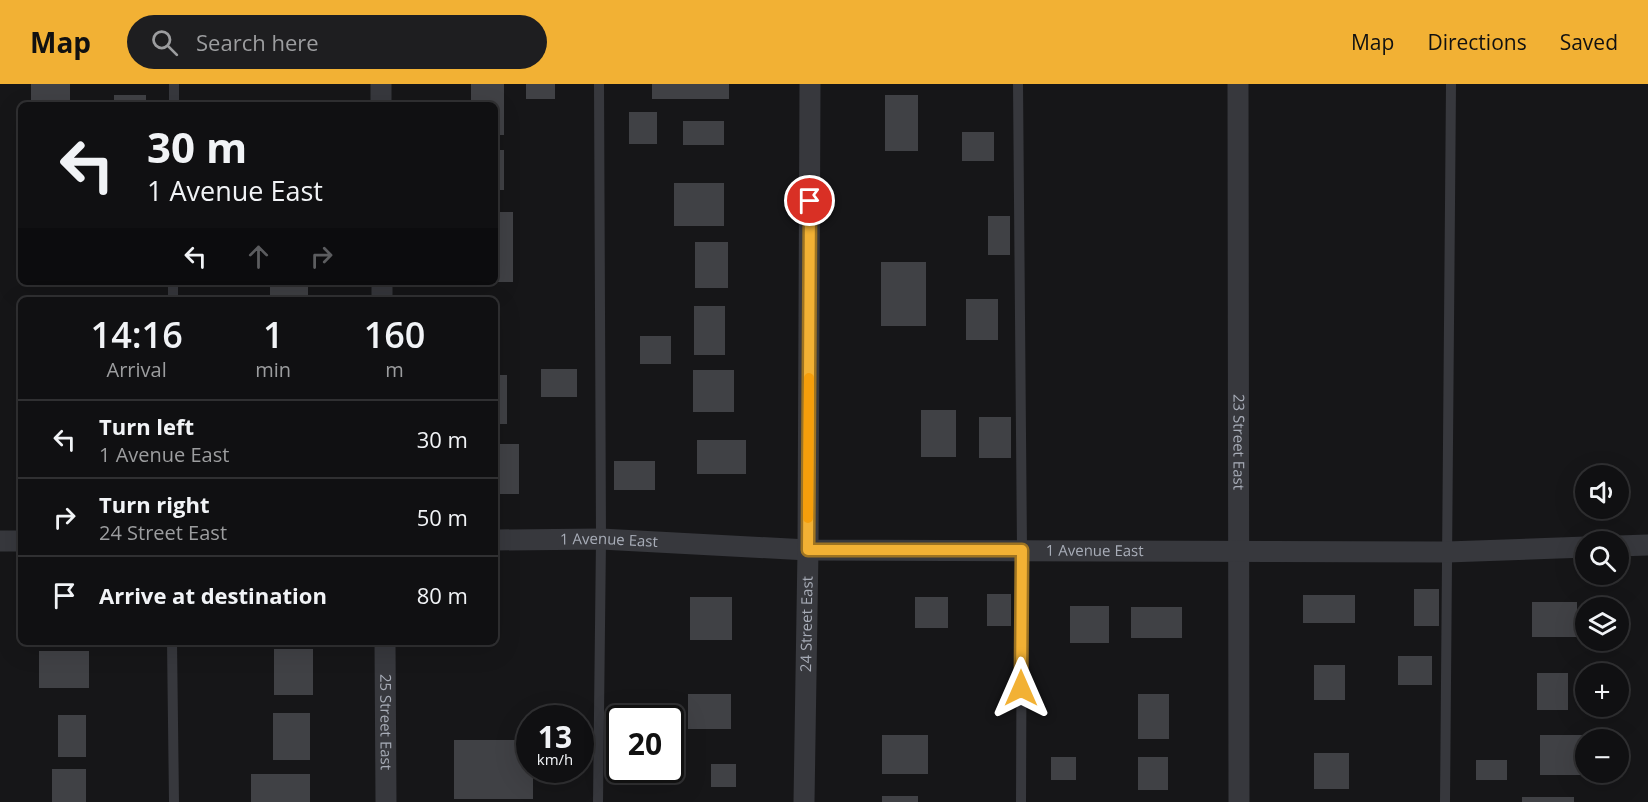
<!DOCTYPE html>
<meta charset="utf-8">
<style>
:root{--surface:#101012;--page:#1e1e20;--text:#f1f3f6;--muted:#9c9d9f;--line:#303032;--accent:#f2b134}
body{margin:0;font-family:"Open Sans",sans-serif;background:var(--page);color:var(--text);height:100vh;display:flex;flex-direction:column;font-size:22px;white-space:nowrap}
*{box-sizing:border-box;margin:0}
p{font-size:20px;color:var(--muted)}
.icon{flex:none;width:33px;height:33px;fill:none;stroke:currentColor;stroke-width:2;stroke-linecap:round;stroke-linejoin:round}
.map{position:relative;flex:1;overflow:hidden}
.details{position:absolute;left:18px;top:213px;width:480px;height:348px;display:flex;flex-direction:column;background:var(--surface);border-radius:9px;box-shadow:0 6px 24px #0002,0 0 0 2px var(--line)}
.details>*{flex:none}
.banner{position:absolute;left:18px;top:18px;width:480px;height:183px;border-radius:9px;box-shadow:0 6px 24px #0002,0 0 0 2px var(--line);background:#101012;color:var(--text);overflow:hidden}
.controls{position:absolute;left:1575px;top:381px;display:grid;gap:12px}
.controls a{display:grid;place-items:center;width:54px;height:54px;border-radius:50%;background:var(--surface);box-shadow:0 6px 24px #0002,0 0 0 2px var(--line);font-size:30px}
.speed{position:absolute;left:516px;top:621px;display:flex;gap:12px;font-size:30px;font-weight:700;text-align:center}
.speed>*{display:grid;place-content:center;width:78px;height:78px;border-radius:50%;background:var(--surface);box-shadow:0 6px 24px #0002,0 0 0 2px var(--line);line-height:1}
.speed small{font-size:15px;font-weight:400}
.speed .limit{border:3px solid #111;border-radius:9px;background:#fff;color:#111}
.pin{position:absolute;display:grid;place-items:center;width:51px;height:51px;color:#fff;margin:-26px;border:3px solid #fff;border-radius:50%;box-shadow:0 2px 6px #0007}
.me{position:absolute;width:66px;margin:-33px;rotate:0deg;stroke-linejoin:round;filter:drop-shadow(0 0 4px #0008)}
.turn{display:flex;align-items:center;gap:21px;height:126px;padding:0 30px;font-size:27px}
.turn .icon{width:78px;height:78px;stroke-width:2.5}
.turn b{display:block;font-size:42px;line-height:51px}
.lanes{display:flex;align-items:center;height:57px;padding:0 30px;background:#0003;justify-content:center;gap:30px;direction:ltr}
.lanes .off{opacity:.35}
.eta{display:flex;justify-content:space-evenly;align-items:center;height:102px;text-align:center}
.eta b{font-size:36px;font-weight:600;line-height:42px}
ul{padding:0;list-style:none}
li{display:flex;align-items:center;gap:18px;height:78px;padding:0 30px;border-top:2px solid var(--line)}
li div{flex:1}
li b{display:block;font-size:22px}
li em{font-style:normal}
header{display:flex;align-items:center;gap:36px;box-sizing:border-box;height:84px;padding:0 30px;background:var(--accent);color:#111}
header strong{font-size:28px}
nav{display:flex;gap:33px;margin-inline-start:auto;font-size:21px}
.search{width:420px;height:54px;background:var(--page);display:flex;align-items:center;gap:15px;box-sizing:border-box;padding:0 21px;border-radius:33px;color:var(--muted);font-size:22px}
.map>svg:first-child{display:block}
.building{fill:#404145}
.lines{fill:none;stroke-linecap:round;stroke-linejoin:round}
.lane{stroke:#37383d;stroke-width:10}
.street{stroke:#37383d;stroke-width:21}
.route-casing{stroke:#9d7322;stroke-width:15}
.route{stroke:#f2b134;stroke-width:10}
.slow{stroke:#f59e0b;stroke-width:10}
.labels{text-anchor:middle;stroke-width:5;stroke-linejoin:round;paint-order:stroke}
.street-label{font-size:15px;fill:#a8adb8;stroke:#111113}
</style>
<header>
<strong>Map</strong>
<div class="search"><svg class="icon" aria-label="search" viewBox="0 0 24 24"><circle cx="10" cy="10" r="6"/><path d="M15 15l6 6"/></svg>Search here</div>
<nav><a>Map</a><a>Directions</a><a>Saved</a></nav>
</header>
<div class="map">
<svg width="1648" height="718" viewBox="0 0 1648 718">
<rect width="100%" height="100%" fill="#161618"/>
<g class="building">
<rect x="31" y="0" width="39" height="21"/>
<polygon points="471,0 504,0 504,51 495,51 495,21 471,21"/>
<rect x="526" y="0" width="29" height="15"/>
<rect x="652" y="0" width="77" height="15"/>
<rect x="114" y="11" width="32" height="10"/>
<rect x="885" y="11" width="33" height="56"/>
<rect x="270" y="18" width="38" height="3"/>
<rect x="629" y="28" width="28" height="32"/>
<rect x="683" y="37" width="41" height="24"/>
<rect x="962" y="48" width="32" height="29"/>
<rect x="495" y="66" width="9" height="40"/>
<rect x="674" y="99" width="50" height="43"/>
<rect x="495" y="128" width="18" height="70"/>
<rect x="988" y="132" width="22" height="39"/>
<rect x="695" y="158" width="33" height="46"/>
<rect x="881" y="178" width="45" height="64"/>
<rect x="270" y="198" width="38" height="18"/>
<rect x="966" y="215" width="32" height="41"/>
<rect x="694" y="222" width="31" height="49"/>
<rect x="640" y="252" width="31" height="28"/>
<rect x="541" y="285" width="36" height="28"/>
<rect x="693" y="286" width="41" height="42"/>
<rect x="495" y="291" width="12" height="49"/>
<rect x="921" y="326" width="35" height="47"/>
<rect x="979" y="333" width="32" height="41"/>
<rect x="697" y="356" width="49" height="34"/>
<rect x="495" y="360" width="24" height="50"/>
<rect x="614" y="377" width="41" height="29"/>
<rect x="1414" y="505" width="25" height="37"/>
<rect x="987" y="510" width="24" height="32"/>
<rect x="1303" y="511" width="52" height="28"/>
<rect x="690" y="513" width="42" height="43"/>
<rect x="915" y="513" width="33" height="31"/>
<rect x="1532" y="518" width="45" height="35"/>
<rect x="1070" y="522" width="39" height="37"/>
<rect x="1131" y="523" width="51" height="31"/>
<rect x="274" y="565" width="39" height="46"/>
<rect x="39" y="567" width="50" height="37"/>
<rect x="1398" y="572" width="34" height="29"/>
<rect x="1314" y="581" width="31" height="35"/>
<rect x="1537" y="589" width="31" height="37"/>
<rect x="688" y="610" width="43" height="35"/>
<rect x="1138" y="610" width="31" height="45"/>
<rect x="273" y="629" width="37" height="47"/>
<rect x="58" y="631" width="28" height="42"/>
<rect x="882" y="651" width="46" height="39"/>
<rect x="1540" y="651" width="44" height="40"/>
<polygon points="454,656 530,656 530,686 533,686 533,715 454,715"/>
<rect x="1314" y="669" width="35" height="36"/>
<rect x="1051" y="673" width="25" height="23"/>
<rect x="1138" y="673" width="30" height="33"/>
<rect x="1476" y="676" width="31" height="20"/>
<rect x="711" y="680" width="25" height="23"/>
<rect x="52" y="685" width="34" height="33"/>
<rect x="251" y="690" width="59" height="28"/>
<rect x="882" y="712" width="36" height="6"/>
<rect x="1522" y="713" width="52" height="5"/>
</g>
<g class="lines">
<g class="lane">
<polyline points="1018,0 1022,466 1021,718"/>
<polyline points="174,21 174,0"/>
<polyline points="173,216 173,198"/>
<polyline points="172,558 174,718"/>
<polyline points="598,718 601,455 599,0"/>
<polyline points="1445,718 1451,0"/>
</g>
<g class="street">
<polyline points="381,0 381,21"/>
<path id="s1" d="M 1238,0 L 1239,718"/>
<polyline points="382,198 382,216"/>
<path id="s2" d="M 495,456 L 601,455 L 808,466 L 1447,468 L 1586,463"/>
<polyline points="0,457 21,457"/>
<polyline points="1618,462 1648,461"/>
<path id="s3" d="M 385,558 L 386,718"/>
<path id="s4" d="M 804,718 L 808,466 L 810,0"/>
</g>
</g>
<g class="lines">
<defs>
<polyline id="route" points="810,117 808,466 1022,466 1021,604"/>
</defs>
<use href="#route" class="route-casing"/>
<use href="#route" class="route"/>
<polyline class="slow" points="808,434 809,294"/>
</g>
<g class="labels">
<g class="street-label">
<text dy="5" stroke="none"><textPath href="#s1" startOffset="358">23 Street East</textPath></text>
<text dy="5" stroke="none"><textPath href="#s2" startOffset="114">1 Avenue East</textPath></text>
<text dy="5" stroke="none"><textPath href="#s2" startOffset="600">1 Avenue East</textPath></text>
<text dy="5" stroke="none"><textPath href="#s4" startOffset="178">24 Street East</textPath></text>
<text dy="5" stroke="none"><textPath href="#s3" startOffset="80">25 Street East</textPath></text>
</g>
</g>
</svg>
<div class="controls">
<a><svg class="icon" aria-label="sound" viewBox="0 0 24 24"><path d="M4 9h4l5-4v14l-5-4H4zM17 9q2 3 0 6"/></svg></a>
<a><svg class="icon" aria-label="search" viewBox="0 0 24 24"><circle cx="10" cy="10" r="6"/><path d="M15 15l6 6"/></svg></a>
<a><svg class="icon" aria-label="layers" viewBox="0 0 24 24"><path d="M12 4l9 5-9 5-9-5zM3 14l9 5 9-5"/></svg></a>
<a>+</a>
<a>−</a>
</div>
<div class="speed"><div>13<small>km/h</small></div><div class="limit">20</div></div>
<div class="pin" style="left:810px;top:117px;background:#d93025"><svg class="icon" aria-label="arrive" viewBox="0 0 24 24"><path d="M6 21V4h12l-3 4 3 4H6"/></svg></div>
<svg class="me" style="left:1021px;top:604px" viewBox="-20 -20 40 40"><path d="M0-17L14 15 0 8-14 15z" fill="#f2b134" stroke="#fff" stroke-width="4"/></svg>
<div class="banner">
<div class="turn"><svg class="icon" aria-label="left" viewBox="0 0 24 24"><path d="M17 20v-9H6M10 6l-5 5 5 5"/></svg><div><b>30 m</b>1 Avenue East</div></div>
<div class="lanes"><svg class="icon" aria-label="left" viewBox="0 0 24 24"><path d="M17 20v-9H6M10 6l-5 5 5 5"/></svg><svg class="icon off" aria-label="ahead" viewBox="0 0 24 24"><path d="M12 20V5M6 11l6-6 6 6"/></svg><svg class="icon off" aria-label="right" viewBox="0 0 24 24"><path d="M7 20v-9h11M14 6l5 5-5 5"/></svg></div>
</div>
<section class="details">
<div class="eta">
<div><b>14:16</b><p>Arrival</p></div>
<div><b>1</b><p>min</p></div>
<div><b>160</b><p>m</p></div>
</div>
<ul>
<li><svg class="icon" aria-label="left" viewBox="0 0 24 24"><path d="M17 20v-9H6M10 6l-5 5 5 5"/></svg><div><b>Turn left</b><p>1 Avenue East</p></div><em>30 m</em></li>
<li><svg class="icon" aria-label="right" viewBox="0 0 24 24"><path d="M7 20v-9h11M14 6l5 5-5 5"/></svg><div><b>Turn right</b><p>24 Street East</p></div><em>50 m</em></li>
<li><svg class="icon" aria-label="arrive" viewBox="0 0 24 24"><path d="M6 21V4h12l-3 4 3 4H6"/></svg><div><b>Arrive at destination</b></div><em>80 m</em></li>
</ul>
</section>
</div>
